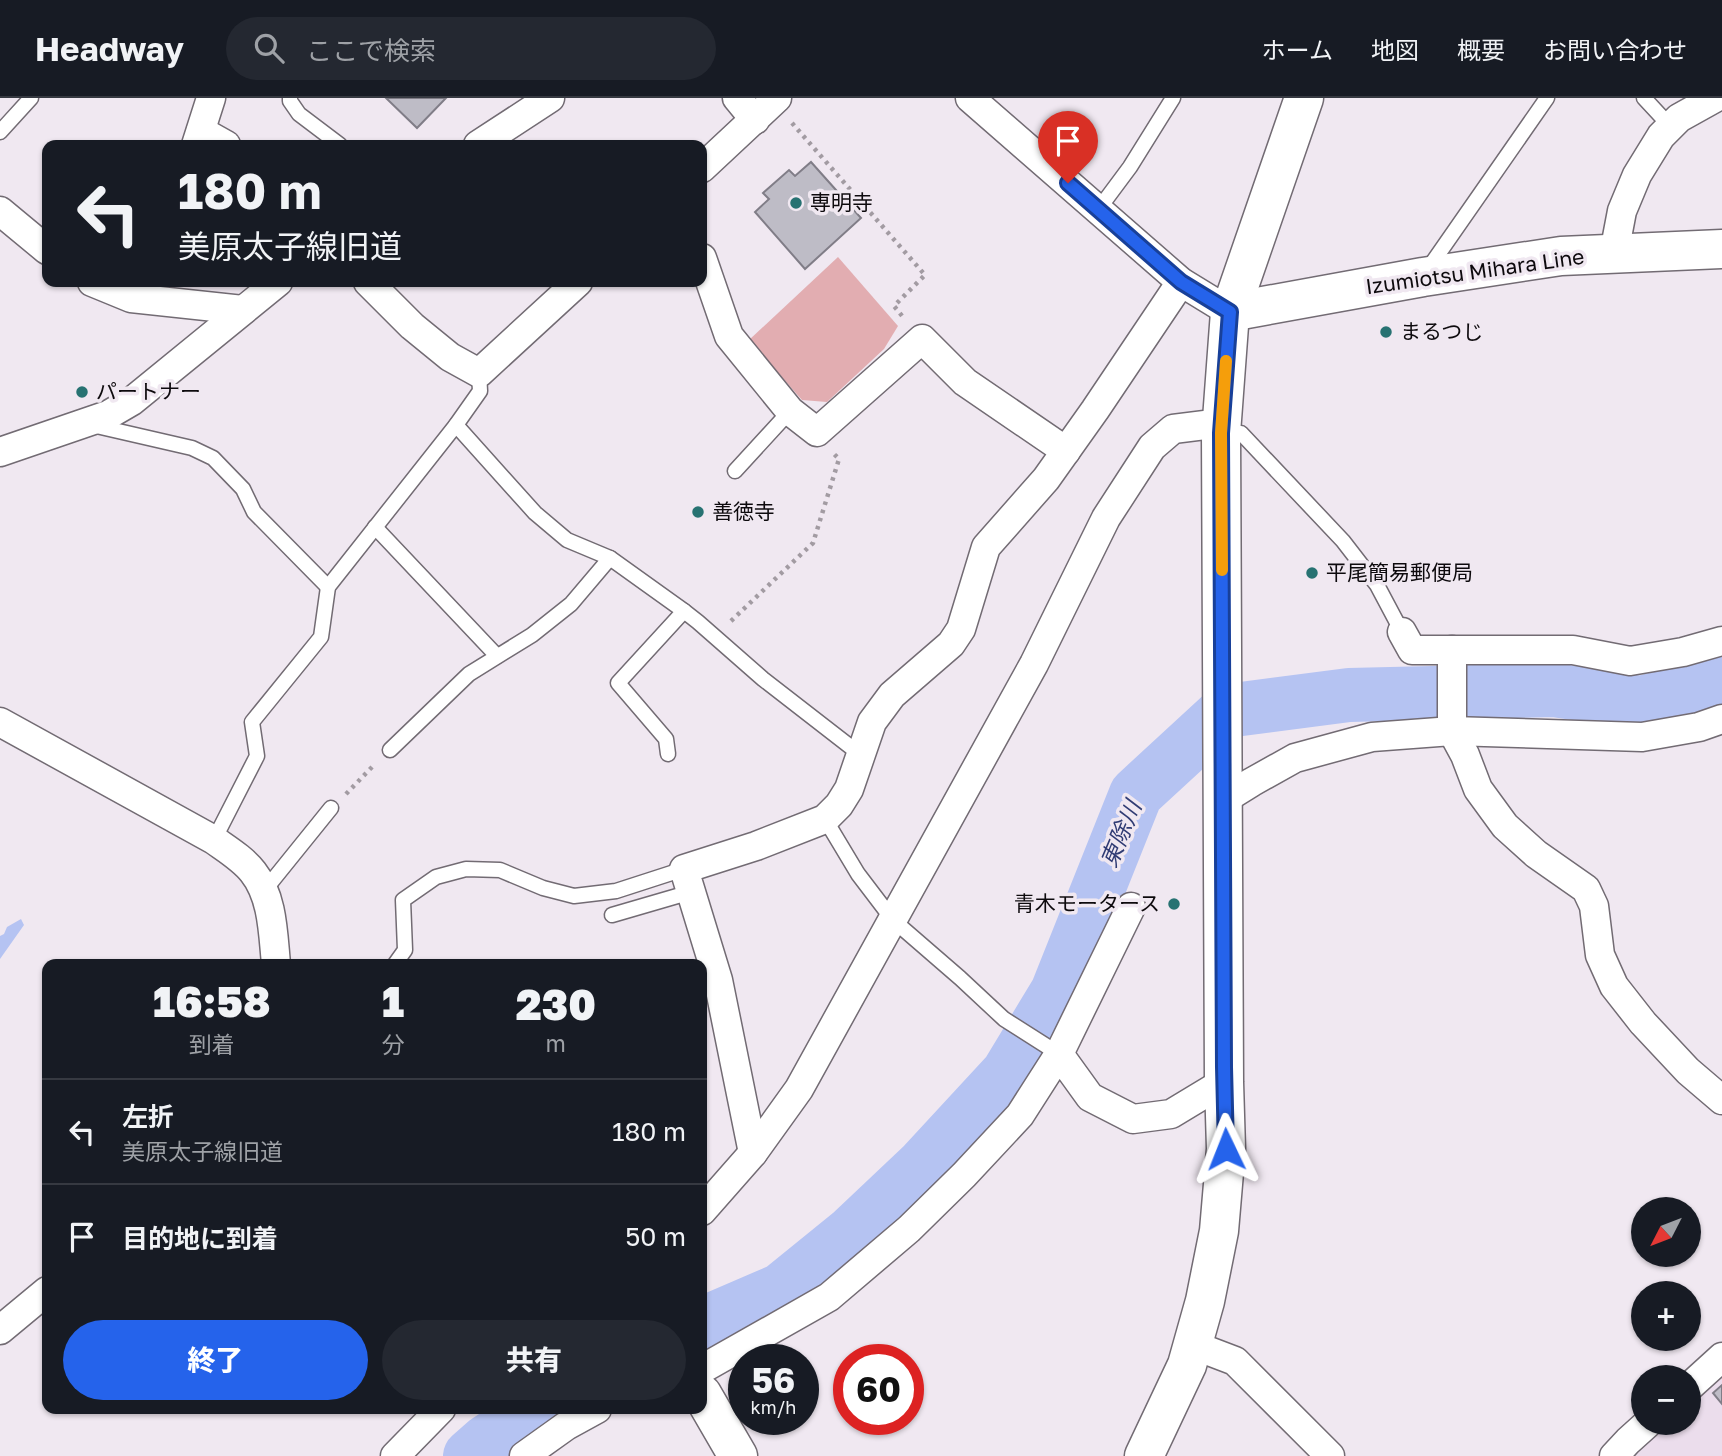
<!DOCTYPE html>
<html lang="ja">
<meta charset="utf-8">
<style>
:root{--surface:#171b24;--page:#242831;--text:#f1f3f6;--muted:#9ea1a6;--line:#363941;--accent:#2563eb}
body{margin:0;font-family:"Golos Text","Noto Sans JP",sans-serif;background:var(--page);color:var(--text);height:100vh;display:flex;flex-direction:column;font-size:26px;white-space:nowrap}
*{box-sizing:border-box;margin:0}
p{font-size:23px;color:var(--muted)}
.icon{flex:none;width:38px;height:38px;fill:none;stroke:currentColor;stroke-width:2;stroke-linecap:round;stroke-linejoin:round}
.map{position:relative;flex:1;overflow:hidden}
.side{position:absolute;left:42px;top:861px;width:665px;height:455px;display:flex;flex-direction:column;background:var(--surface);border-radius:14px;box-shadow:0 2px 5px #0004}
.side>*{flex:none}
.top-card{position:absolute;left:42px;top:42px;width:665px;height:147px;border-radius:14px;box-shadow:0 2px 5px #0004;background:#171b24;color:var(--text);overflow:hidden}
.needle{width:46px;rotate:228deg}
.fabs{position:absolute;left:1631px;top:1099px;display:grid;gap:14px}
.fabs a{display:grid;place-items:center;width:70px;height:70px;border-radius:50%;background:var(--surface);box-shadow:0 2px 5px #0004;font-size:35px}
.speed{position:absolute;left:728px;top:1246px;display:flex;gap:14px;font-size:35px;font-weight:700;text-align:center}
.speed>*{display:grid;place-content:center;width:91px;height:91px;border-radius:50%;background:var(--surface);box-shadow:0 2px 5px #0004;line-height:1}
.speed small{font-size:18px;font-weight:400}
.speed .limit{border:10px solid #d22;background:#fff;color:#111}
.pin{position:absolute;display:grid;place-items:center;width:60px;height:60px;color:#fff;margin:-72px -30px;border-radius:50% 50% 50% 0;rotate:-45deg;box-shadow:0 0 7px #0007}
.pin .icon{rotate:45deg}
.me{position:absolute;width:77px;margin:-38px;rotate:358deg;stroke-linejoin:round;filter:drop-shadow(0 0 5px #0008)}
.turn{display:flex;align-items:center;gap:24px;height:147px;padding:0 21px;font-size:32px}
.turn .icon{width:91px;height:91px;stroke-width:2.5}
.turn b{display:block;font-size:49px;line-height:60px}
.eta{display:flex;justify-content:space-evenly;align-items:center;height:119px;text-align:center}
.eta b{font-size:42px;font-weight:800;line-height:49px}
.cta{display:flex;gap:14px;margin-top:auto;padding:14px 21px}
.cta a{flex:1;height:80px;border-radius:42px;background:var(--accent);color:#fff;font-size:28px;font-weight:800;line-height:80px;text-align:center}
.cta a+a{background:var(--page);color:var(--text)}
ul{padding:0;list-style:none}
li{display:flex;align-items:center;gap:21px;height:105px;padding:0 21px;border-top:2px solid var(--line)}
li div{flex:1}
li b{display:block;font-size:26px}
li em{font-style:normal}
header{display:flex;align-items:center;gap:42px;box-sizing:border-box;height:98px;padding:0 35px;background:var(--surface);border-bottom:2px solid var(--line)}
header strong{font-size:33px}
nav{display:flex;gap:38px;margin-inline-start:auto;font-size:24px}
.search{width:490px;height:63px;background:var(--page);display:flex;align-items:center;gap:18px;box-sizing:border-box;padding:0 24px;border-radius:38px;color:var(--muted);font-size:26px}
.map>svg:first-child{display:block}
.built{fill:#ebddec}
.green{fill:#e2adb1}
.water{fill:#b5c3f2}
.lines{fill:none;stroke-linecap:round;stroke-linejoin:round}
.river{stroke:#b5c3f2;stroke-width:54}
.building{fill:#bebcc6;stroke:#807d87;stroke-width:2}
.lane-casing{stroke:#726b73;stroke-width:17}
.street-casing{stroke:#726b73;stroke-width:31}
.secondary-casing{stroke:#726b73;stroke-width:41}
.primary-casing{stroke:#726b73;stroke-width:41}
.path{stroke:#a29ba2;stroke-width:4.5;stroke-dasharray:3.5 5;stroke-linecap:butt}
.lane{stroke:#fff;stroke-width:14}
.street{stroke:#fff;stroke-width:28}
.secondary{stroke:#fff;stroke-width:38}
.primary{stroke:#fff;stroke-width:38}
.route-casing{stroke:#184099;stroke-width:18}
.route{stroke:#2563eb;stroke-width:12}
.slow{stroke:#f59e0b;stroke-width:12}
.poi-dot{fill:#277272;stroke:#f0e8f1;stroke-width:2.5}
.labels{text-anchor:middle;stroke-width:7;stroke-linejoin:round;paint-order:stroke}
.poi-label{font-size:21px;fill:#0d0a0d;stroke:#f0e8f1;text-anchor:start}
.street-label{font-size:21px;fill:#0d0a0d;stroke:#f0e8f1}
.water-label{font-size:23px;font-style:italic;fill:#303c74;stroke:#f0e8f1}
</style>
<header>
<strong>Headway</strong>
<div class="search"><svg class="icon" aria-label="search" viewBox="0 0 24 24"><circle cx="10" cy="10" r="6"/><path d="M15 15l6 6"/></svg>ここで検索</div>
<nav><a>ホーム</a><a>地図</a><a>概要</a><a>お問い合わせ</a></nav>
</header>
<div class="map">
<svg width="1722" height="1358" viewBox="0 0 1722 1358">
<rect width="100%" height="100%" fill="#f0e8f1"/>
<polygon class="built" points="1722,1275 1722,1358 1623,1358 1663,1325 1689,1325 1689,1303"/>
<polygon class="green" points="838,159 898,228 884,251 827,304 802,302 749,242"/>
<polygon class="water" points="21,821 24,827 0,861 0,838 4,836 7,829"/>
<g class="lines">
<g class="river">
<polyline points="702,1226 781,1192 850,1136 923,1067 1008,975 1057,894 1136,696 1226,613 1349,597 1554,592 1641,605 1722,584"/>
<polyline points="470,1358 487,1343 536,1311"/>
</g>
</g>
<g class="building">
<polygon points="386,0 446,0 417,30"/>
<polygon points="811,64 861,120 805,171 755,114 769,101 763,95 789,72 795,78"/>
<polygon points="1722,1287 1722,1306 1713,1295"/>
</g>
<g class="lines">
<defs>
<g id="lane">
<polyline points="290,0 290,3 299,16 340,47"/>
<polyline points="1644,0 1670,28"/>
<polyline points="0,34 31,0"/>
<polyline points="1098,112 1130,69 1173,0"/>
<polyline points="1428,171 1547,0"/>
<polyline points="92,327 192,350 213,360 243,391 254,414 328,489"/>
<polyline points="456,327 535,415 567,442 610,460 684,513 698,524 763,581 861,657"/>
<polyline points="1224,335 1241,335 1343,443 1377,487 1402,534"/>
<polyline points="735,373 790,313"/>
<polyline points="375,429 497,558"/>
<polyline points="390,652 469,576 532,537 571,506 610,460"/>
<polyline points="668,656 666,641 618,585 684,513"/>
<polyline points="825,721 858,776 893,822 960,880 1004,921 1059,956"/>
<polyline points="214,742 257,658 252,624 321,539 328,489 456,327 480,293 479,275"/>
<polyline points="264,793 331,710"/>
<polyline points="612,817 691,794"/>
<polyline points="395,866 405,852 403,802 436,779 466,771 500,772 543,790 574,798 616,793 684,771"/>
</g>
<g id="street">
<polyline points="737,0 755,22"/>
<polyline points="970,0 1181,184 1230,214"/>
<polyline points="201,33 226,47"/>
<polyline points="196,47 211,0"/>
<polyline points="478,47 550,0"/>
<polyline points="702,70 777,0"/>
<polyline points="0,113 47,152"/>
<polyline points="1614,155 1622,113 1637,77 1661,38 1679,20 1715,0"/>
<polyline points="702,160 729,238 790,313 817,334 922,241 965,284 1066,353"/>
<polyline points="92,184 131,200 243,212"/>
<polyline points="368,184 412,228 450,259 479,275 578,184"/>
<polyline points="0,354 108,317 132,303 278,184"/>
<polyline points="1402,534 1412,552 1573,552 1630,563 1683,554 1722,543"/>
<polyline points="1452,552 1452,633 1465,657 1478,691 1505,728 1536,756 1586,791 1594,808 1600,857 1614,888 1643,925 1688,973 1722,1002"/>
<path d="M 0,624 L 214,742 C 228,752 243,761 253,774 C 273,799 273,836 276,866"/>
<polyline points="1223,702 1252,684 1295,660 1372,639 1452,633 1642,639 1699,629 1722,621"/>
<polyline points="1059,956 1131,809"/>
<polyline points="753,1055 718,882 684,771 756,748 825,721 839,707 849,691 872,624 892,597 951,546 961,531 986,449 1046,381 1095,312 1181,184"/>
<polyline points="702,1113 753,1055 799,991 1034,566 1106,420 1152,349 1173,331 1221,325"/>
<polyline points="0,1232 47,1193"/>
<polyline points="1193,1247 1235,1263 1330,1358"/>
<polyline points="702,1271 829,1199 909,1131 964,1077 1020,1017 1059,956 1090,999 1133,1021 1171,1016 1224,984"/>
<polyline points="1689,1289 1722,1259"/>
<polyline points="395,1358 441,1311"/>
<polyline points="524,1358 566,1328 597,1311"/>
<polyline points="1614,1358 1628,1343 1648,1325"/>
</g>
<polyline id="secondary" points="702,1296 738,1358"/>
<g id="primary">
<polyline points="1230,214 1423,179 1561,158 1722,151"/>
<polyline points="1144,1358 1187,1267 1205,1203 1219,1133 1226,1051 1224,984 1221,335 1230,214 1304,0"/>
</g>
</defs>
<use href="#lane" class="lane-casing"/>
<use href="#street" class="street-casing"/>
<use href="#secondary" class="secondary-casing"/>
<use href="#primary" class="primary-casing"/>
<g class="path">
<polyline points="792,25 925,177 894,208 903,219"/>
<polyline points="731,523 813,445 839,361 834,356"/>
<polyline points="346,696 374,667"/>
</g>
<use href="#lane" class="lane"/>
<use href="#street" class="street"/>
<use href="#secondary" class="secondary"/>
<use href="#primary" class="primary"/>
</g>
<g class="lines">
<defs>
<polyline id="route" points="1068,85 1181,184 1230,214 1221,335 1224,969 1226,1051"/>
</defs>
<use href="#route" class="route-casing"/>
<use href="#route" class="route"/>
<polyline class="slow" points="1222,472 1221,335 1226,263"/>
</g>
<g class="poi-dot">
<circle cx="796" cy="105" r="7"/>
<circle cx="1386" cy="234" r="7"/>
<circle cx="82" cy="294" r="7"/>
<circle cx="698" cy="414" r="7"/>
<circle cx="1312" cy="475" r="7"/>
<circle cx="1174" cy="806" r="7"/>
</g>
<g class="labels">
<g class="poi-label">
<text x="810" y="112">専明寺</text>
<text x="1400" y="241">まるつじ</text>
<text x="96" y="301">パートナー</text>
<text x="712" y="421">善徳寺</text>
<text x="1326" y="482">平尾簡易郵便局</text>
<text x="1160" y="813" text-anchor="end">青木モータース</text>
</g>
<g class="street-label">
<text transform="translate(1475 174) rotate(-8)" y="7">Izumiotsu Mihara Line</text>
</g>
<g class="water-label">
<text transform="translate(1121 736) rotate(-67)" y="8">東除川</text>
</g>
</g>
</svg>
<div class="fabs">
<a><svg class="needle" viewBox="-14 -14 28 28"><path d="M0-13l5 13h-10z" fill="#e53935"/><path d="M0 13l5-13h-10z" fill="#9ea1a6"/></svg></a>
<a>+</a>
<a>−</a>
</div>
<div class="speed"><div>56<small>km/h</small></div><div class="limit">60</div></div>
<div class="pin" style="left:1068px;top:85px;background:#d93025"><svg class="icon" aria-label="arrive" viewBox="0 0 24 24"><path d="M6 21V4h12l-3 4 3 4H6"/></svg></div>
<svg class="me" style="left:1226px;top:1051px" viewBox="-20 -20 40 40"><path d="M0-17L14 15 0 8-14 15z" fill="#2563eb" stroke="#fff" stroke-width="4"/></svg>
<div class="top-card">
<div class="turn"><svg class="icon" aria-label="left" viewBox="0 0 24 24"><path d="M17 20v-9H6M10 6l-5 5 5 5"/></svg><div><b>180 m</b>美原太子線旧道</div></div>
</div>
<section class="side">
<div class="eta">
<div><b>16:58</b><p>到着</p></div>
<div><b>1</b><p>分</p></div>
<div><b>230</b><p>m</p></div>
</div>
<ul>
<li><svg class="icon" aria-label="left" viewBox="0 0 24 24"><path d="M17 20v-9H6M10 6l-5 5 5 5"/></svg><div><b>左折</b><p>美原太子線旧道</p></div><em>180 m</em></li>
<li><svg class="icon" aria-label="arrive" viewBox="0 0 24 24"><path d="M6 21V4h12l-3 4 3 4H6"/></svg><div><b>目的地に到着</b></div><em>50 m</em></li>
</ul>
<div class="cta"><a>終了</a><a>共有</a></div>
</section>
</div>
